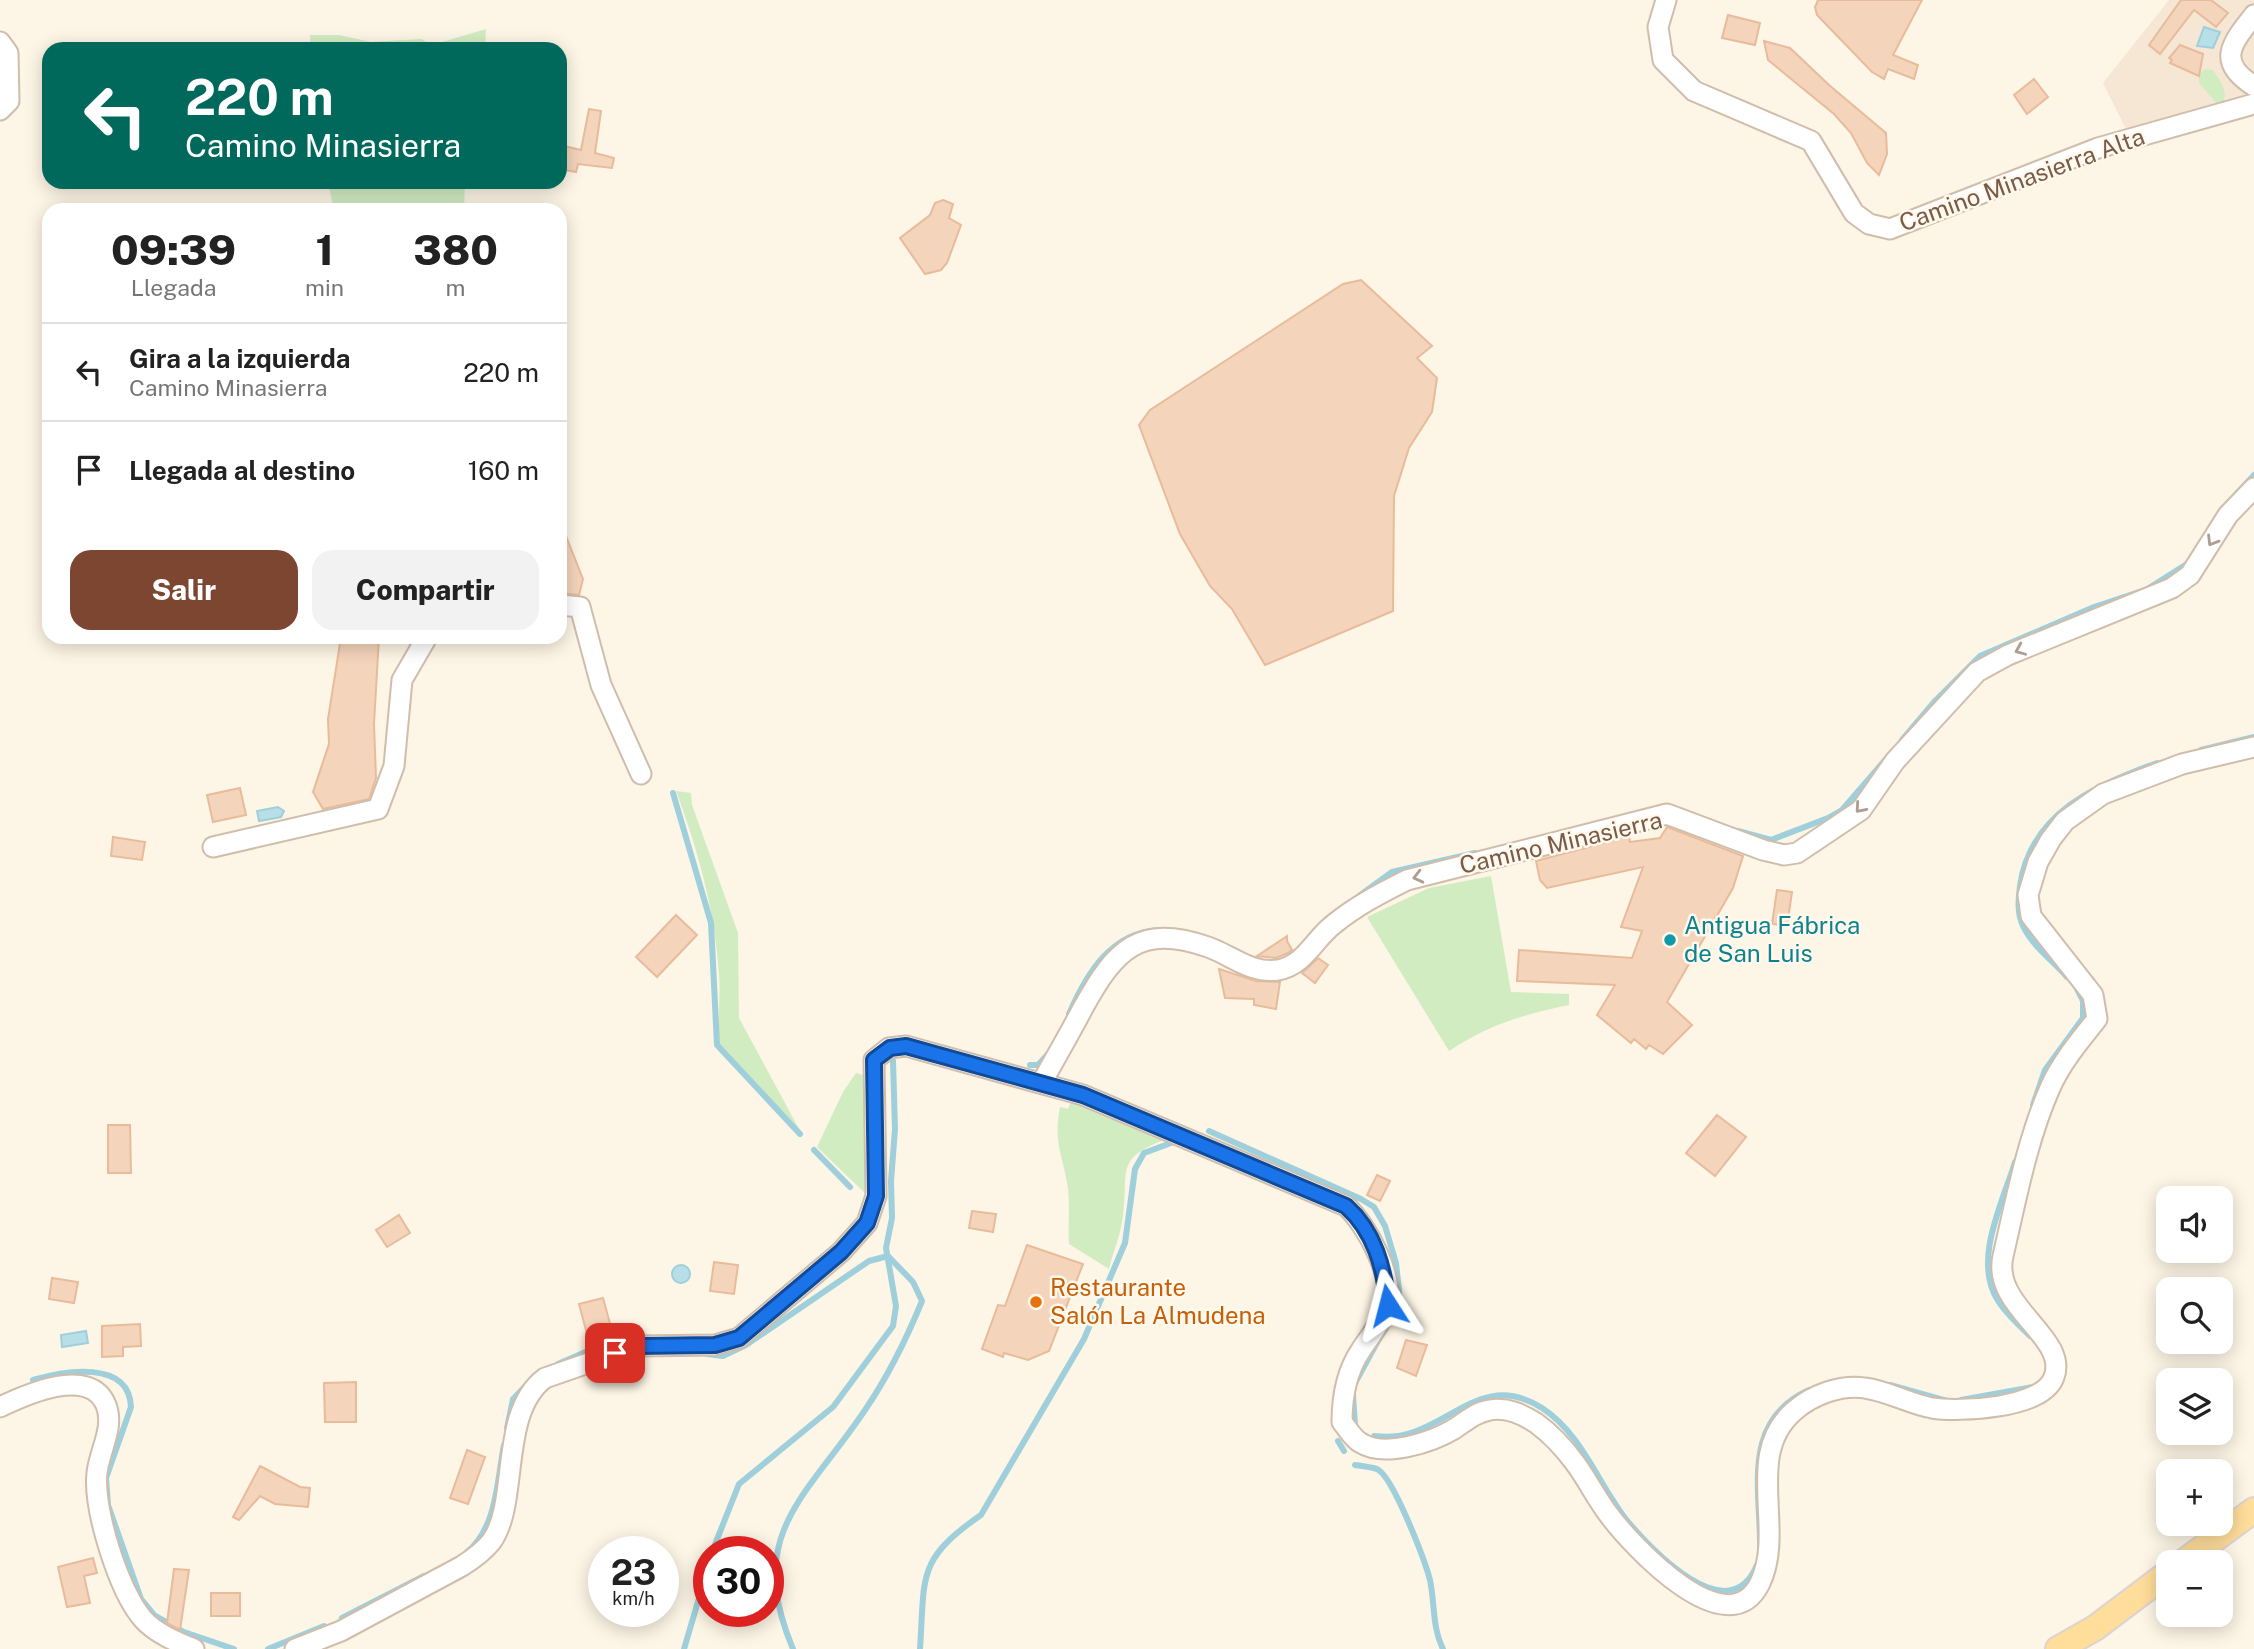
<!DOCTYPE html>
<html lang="es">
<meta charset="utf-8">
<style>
:root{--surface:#fff;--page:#f2f2f2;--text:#222;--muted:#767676;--line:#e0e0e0;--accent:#7d4631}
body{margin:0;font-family:"Public Sans",sans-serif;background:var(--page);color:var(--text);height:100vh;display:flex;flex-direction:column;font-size:26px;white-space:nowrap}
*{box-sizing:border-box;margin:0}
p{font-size:23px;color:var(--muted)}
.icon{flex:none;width:38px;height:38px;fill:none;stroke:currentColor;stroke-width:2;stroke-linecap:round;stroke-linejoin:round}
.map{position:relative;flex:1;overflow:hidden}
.details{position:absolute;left:42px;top:203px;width:525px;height:441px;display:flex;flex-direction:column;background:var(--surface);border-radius:21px;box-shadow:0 4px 18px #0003}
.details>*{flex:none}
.banner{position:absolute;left:42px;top:42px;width:525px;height:147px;border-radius:21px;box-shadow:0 4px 18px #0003;background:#00695c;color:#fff;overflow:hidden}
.fabs{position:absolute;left:2156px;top:1186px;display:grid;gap:14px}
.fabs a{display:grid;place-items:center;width:77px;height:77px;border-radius:14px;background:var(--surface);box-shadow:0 4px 18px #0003;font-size:35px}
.speed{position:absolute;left:588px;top:1536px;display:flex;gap:14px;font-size:35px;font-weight:700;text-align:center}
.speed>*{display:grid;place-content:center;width:91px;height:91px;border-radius:50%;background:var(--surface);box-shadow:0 4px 18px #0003;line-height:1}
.speed small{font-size:18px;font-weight:400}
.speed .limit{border:10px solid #d22;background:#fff;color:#111}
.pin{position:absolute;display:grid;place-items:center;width:60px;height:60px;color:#fff;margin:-30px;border-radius:14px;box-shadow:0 4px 10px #0006}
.me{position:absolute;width:77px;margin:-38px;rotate:351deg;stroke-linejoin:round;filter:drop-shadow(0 0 5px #0008)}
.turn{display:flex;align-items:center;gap:24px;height:147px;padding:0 28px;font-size:32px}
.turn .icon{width:91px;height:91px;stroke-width:2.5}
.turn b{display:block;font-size:49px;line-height:60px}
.eta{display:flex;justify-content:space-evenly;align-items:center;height:119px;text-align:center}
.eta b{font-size:42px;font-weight:800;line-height:49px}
.button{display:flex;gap:14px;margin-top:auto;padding:14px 28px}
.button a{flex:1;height:80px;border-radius:21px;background:var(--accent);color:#fff;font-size:28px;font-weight:800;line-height:80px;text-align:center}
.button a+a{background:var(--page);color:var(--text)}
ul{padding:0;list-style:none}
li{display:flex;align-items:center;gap:21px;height:98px;padding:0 28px;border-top:2px solid var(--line)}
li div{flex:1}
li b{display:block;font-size:26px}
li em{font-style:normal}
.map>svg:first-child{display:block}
.residential{fill:#f5e7d3}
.green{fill:#d2ecc2}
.water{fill:#b8dfe8;stroke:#9ecfdb;stroke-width:2}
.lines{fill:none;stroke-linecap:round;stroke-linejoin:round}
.stream{stroke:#9ecfdb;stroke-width:6}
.building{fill:#f4d4bb;stroke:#e8bb9b;stroke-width:2}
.minor-casing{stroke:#d0bdab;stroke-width:23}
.major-casing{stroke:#dcd4d0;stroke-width:28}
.minor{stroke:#fff;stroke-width:19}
.major{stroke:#ffdd9b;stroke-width:24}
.oneway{stroke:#ae9d92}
.route-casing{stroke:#114b97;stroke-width:18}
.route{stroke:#1a73e8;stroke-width:12}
.culture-dot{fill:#0f9aa8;stroke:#fff8ec;stroke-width:2.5}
.food-dot{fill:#e8710a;stroke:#fff8ec;stroke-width:2.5}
.labels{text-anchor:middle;stroke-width:5;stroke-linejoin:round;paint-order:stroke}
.street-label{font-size:24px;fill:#785b49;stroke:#fff8ec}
.culture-label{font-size:24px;fill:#0d838f;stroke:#fff8ec;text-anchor:start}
.food-label{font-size:24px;fill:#c56008;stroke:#fff8ec;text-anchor:start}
</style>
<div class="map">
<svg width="2254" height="1649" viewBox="0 0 2254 1649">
<rect width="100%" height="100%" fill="#fdf5e5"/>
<polygon class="residential" points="2169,0 2254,0 2254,103 2128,133 2103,83"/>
<g class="green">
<polygon points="486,29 485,49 311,49 310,35 339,35 371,42 421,39 432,45"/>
<path d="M 2205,69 L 2213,70 C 2221,83 2231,93 2220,107 L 2199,83 L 2199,74 Z"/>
<polygon points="328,182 465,182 464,210 334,210"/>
<path d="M 676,791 L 691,793 L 692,805 L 738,933 L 739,1018 L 799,1129 L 719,1044 C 717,1021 721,998 719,974 C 715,911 698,850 676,791 Z"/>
<path d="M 1491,876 L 1511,992 L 1569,994 L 1569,1005 C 1522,1015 1490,1024 1449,1051 L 1367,917 L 1429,888 Z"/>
<polygon points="856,1073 864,1075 868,1087 867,1195 817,1147 843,1092"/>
<path d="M 1072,1100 L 1169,1138 C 1114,1159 1129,1167 1123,1216 C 1121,1234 1113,1252 1109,1269 L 1069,1244 C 1068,1225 1070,1206 1068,1188 C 1063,1155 1053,1143 1060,1107 L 1068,1109 Z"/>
</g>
<g class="water">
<polygon points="2204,27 2220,32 2213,48 2197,46"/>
<polygon points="278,807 284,811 281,817 259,821 257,811"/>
<circle cx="681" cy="1274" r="9"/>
<polygon points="86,1331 88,1343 62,1347 61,1335"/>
</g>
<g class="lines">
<g class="stream">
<polyline points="2228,503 2254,475"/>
<polyline points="2149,588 2190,562"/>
<polyline points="1902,740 1935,701 1980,656 2094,607 2139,592"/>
<polyline points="2201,750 2254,737"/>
<polyline points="673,793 711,923 717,1045 800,1134"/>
<polyline points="1738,831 1771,840 1828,818 1842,810 1886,759"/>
<polyline points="1359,896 1392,872 1475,853"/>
<path d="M 2067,977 C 2054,962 2033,946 2024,928 C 2017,915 2018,900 2020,886 C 2030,814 2095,785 2157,763"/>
<path d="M 1069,1014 C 1087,973 1111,932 1160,930"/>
<polyline points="1030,1065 1038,1065 1048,1054"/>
<polyline points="2033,1105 2045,1070 2083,1018 2083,1001 2075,985"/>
<polyline points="1209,1131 1361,1199 1374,1207 1385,1226 1396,1263 1400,1300 1354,1385"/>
<polyline points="814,1150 850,1187"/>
<path d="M 2015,1162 C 2003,1202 1973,1259 1997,1299 C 2005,1313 2019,1325 2030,1336"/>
<path d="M 707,1354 L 723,1356 L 746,1345 L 869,1261 L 888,1256 L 913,1282 L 922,1301 C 906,1340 889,1375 865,1410 C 807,1497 744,1533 793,1649"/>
<polyline points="558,1364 606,1343"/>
<path d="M 33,1380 C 64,1371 129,1359 131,1407 L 106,1478 L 108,1505 L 141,1599 L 154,1615 L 184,1632 L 234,1649"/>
<polyline points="1890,1385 1947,1401"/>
<polyline points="1353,1395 1355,1425"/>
<polyline points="1961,1400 2033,1387"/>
<polyline points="507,1428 513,1399 536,1375"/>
<path d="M 1374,1436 C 1443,1446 1474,1365 1542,1408 C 1581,1433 1598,1483 1625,1518 C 1650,1549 1729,1633 1757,1565"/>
<polyline points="1338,1441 1344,1451"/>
<path d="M 1355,1465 C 1362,1466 1370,1467 1377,1469 C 1393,1476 1425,1561 1430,1580 C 1435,1604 1432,1627 1443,1649"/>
<path d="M 1760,1548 C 1761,1491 1740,1421 1809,1390"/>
<path d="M 467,1552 C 497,1528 497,1480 504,1445"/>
<polyline points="712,1552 739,1484 833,1407 893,1326 896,1306 886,1248 892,1218 891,1181 895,1129 893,1061"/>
<polyline points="342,1618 424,1576"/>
<polyline points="268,1649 324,1626"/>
<polyline points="684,1649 709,1564"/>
<path d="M 920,1649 C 925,1576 916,1560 981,1515 L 1084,1339 L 1125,1243 L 1135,1169 L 1144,1153 L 1171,1143"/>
</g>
</g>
<g class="building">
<polygon points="1818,0 1922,0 1893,55 1918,65 1914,79 1888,69 1884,79 1872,72 1817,15 1815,7"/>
<polygon points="2181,0 2211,0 2228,13 2216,27 2194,10 2160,54 2149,45"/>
<polygon points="1728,15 1760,23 1755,45 1722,38"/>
<polygon points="1764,41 1790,48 1829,85 1886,133 1887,154 1879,175 1867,163 1851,133 1834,114 1768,60"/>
<polygon points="2180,45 2203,54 2199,76 2170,63 2172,60 2169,58"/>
<polygon points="2034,79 2048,97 2027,114 2014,95"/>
<polygon points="589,109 601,111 595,153 614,158 612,168 578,164 576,172 560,169 560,145 581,150"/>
<polygon points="943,200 953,204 949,218 961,225 947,263 941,270 925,274 900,238 930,215 935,203"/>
<polygon points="1361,280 1432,346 1417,358 1437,378 1432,412 1409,448 1394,496 1393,611 1265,665 1232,609 1210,586 1180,534 1139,425 1150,410 1343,284"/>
<polygon points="560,521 583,579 579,595 560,593"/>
<polygon points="341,637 379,637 374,724 376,778 369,799 323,809 313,792 329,744 328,719"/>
<polygon points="240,788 246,815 213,822 207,795"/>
<polygon points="1667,827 1743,856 1733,888 1667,1002 1692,1025 1663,1054 1649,1045 1646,1049 1634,1039 1631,1043 1597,1015 1615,985 1517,981 1519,950 1632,958 1642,931 1621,927 1643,867 1547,888 1540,880 1536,861 1629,836 1630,842 1660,838"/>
<polygon points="113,837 145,842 142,860 111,856"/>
<polygon points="1777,890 1792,892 1787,926 1772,924"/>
<polygon points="676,915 697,935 657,977 636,957"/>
<polygon points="1287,936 1287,941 1292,950 1288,953 1276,958 1257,956"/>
<polygon points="1318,958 1328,965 1315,983 1302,973"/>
<polygon points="1219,969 1256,981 1280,982 1276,1009 1254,1005 1254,999 1225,998"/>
<polygon points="1717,1115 1746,1137 1715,1176 1686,1153"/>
<polygon points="108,1125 130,1125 131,1173 108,1173"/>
<polygon points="1377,1175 1390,1181 1380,1201 1367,1195"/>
<polygon points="972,1211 996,1214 993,1232 969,1228"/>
<polygon points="399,1215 410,1233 387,1247 376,1230"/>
<polygon points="1027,1245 1083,1264 1049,1351 1028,1360 1004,1353 1003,1357 982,1349 998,1305 1005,1306"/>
<polygon points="714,1262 738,1265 734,1294 710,1291"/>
<polygon points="52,1278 78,1282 74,1303 49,1299"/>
<polygon points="603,1298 611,1327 587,1334 579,1304"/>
<polygon points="140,1324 141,1346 123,1347 123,1356 102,1357 102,1326"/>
<polygon points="1406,1340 1427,1345 1416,1376 1397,1368"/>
<polygon points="356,1382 356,1422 325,1422 324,1383"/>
<polygon points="467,1450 485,1457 468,1504 450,1498"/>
<polygon points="260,1466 300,1487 310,1488 308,1507 275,1504 260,1496 239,1520 233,1517"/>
<polygon points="93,1558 97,1573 84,1576 90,1603 67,1607 58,1567"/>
<polygon points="174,1569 189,1570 180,1630 167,1623"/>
<rect x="211" y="1593" width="29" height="23"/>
</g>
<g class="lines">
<defs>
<g id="minor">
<polyline points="1666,0 1658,27 1663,60 1694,91 1811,141 1854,213 1869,224 1890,229 2098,148 2254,104"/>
<path d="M 2254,15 C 2231,44 2216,62 2254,86"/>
<polyline points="0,42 8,53 9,101 0,110"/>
<polyline points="560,605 580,607 601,685 641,774"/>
<polyline points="213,847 378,809 394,766 402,680 427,637"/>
<path d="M 1042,1082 C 1056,1057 1070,1033 1083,1008 C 1115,950 1139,923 1208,947 C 1231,955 1251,974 1278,970 C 1305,965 1314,939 1334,924 C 1356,906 1381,893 1407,880 L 1667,814 L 1763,850 L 1784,855 L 1797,853 L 1861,810 L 1895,761 L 1977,672 L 2008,655 L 2172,588 L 2190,575 L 2228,515 L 2254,488"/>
<path d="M 0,1407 C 25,1395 90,1365 106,1405 C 115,1428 99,1451 97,1473 C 93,1509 119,1592 143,1619 C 155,1633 177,1642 194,1649"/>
<path d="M 295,1649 L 341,1631 L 462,1566 C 473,1559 483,1552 491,1542 C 520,1503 498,1413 545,1378 L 637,1346 L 715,1345 L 739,1338 L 841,1252 L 867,1223 L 876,1196 L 874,1060 L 889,1048 L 906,1046 L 1083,1095 L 1346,1206 C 1367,1225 1396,1279 1386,1308 C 1381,1324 1370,1336 1361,1350 C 1346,1372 1342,1397 1342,1422 C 1348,1429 1353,1439 1361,1443 C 1385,1458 1432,1442 1454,1429 C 1466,1421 1476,1412 1490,1410 C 1507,1407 1522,1414 1536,1423 C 1551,1434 1564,1448 1575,1463 C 1587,1479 1596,1498 1609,1515 C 1632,1546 1728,1649 1760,1583 C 1786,1529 1743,1455 1794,1411 C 1812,1395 1841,1384 1865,1388 C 1888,1391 1909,1404 1932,1408 C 1959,1412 2043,1409 2054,1377 C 2069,1337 1991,1307 2003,1256 C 2016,1200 2027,1140 2050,1088 C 2061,1063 2080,1040 2097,1019 L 2093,995 L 2031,916 L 2028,895 L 2038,862 L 2051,839 L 2065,821 L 2103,794 L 2182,764 L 2254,747"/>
</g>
<g id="major">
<polyline points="2182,1563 2254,1510"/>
<polyline points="2058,1649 2095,1628 2168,1573"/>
</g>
</defs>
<use href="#minor" class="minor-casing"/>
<use href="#major" class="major-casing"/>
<use href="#minor" class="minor"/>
<use href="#major" class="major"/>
</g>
<defs><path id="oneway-chevron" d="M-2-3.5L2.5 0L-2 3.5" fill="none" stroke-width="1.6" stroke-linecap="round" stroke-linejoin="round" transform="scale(1.75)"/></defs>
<g class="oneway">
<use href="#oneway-chevron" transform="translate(2212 541) rotate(121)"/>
<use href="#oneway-chevron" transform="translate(2020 650) rotate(157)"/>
<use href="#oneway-chevron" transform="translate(1860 808) rotate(131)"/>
<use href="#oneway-chevron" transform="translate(1418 877) rotate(166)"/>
</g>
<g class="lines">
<defs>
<path id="route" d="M 615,1353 L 637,1346 L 715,1345 L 739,1338 L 841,1252 L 867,1223 L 876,1196 L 874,1060 L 890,1048 L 906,1046 L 1083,1095 L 1346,1206 C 1375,1232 1384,1268 1388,1305"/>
</defs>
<use href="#route" class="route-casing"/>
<use href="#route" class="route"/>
</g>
<circle class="culture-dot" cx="1670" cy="940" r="7"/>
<circle class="food-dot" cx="1036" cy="1302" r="7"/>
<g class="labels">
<g class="street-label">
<text transform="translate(2022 180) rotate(-20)" y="8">Camino Minasierra Alta</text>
<text transform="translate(1561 843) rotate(-13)" y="8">Camino Minasierra</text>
</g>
<g class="culture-label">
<text x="1684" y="934">Antigua Fábrica<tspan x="1684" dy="28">de San Luis</tspan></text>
</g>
<g class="food-label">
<text x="1050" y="1296">Restaurante<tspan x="1050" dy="28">Salón La Almudena</tspan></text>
</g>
</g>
</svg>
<div class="fabs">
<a><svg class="icon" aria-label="sound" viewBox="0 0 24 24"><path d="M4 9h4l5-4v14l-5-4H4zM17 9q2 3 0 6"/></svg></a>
<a><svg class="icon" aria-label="search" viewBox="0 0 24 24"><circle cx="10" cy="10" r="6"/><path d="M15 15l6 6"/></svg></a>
<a><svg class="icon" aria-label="layers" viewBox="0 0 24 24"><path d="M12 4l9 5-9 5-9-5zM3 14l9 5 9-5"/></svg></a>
<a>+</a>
<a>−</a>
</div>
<div class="speed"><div>23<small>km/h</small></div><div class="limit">30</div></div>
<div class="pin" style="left:615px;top:1353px;background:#d93025"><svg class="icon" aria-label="arrive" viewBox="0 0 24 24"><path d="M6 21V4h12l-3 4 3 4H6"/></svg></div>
<svg class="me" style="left:1388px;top:1305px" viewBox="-20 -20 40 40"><path d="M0-17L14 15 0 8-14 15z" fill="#1a73e8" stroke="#fff" stroke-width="4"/></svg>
<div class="banner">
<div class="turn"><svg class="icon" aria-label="left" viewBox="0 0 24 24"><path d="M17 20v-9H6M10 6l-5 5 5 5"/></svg><div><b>220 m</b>Camino Minasierra</div></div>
</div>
<section class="details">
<div class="eta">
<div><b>09:39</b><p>Llegada</p></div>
<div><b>1</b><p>min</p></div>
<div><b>380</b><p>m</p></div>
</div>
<ul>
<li><svg class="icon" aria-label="left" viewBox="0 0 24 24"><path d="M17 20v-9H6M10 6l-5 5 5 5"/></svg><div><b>Gira a la izquierda</b><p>Camino Minasierra</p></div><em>220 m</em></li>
<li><svg class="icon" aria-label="arrive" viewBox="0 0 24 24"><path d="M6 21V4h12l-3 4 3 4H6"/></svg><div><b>Llegada al destino</b></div><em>160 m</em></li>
</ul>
<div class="button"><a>Salir</a><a>Compartir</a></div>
</section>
</div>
